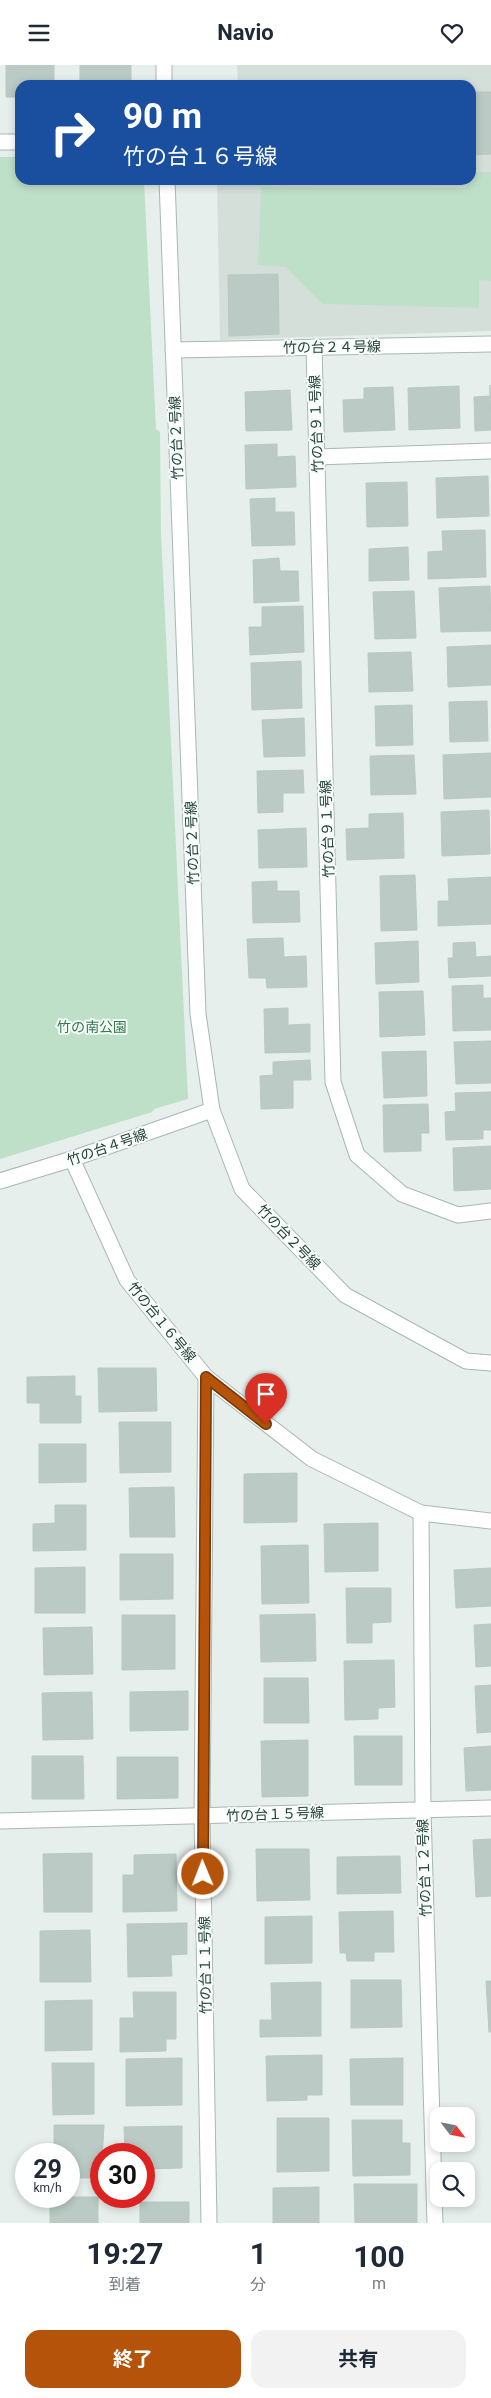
<!DOCTYPE html>
<html lang="ja">
<meta charset="utf-8">
<style>
:root{--surface:#fff;--page:#f2f2f3;--text:#1f2937;--muted:#747a83;--accent:#b45309}
body{margin:0;font-family:Roboto,"Noto Sans JP",sans-serif;background:var(--page);color:var(--text);height:100vh;display:flex;flex-direction:column;font-size:19px;white-space:nowrap}
*{box-sizing:border-box;margin:0}
p{font-size:16px;color:var(--muted)}
.icon{flex:none;width:28px;height:28px;fill:none;stroke:currentColor;stroke-width:2;stroke-linecap:round;stroke-linejoin:round}
.map{position:relative;height:2158px;overflow:hidden}
.details{display:flex;flex-direction:column;background:var(--surface);flex:1}
.details>*{flex:none}
.guide{position:absolute;left:15px;top:15px;width:461px;height:105px;border-radius:15px;box-shadow:0 2px 8px #0003;background:#1a4fa0;color:#fff;overflow:hidden}
.needle{width:32px;rotate:122deg}
.buttons{position:absolute;left:430px;top:2042px;display:grid;gap:10px}
.buttons a{display:grid;place-items:center;width:45px;height:45px;border-radius:10px;background:var(--surface);box-shadow:0 2px 8px #0003;font-size:25px}
.speed{position:absolute;left:15px;top:2078px;display:flex;gap:10px;font-size:25px;font-weight:700;text-align:center}
.speed>*{display:grid;place-content:center;width:65px;height:65px;border-radius:50%;background:var(--surface);box-shadow:0 2px 8px #0003;line-height:1}
.speed small{font-size:12px;font-weight:400}
.speed .limit{border:8px solid #d22;background:#fff;color:#111}
.pin{position:absolute;display:grid;place-items:center;width:42px;height:42px;color:#fff;margin:-51px -21px;border-radius:50% 50% 50% 0;rotate:-45deg;box-shadow:0 0 5px #0007}
.pin .icon{rotate:45deg}
.me{position:absolute;width:55px;margin:-28px;rotate:359deg;stroke-linejoin:round;filter:drop-shadow(0 0 4px #0008)}
.turn{display:flex;align-items:center;gap:18px;height:105px;padding:0 25px;font-size:22px}
.turn .icon{width:65px;height:65px;stroke-width:2.5}
.turn b{display:block;font-size:35px;line-height:42px}
.eta{display:flex;justify-content:space-evenly;align-items:center;height:85px;text-align:center}
.eta b{font-size:30px;font-weight:700;line-height:35px}
.button{display:flex;gap:10px;margin-top:auto;padding:10px 25px}
.button a{flex:1;height:58px;border-radius:15px;background:var(--accent);color:#fff;font-size:20px;font-weight:700;line-height:58px;text-align:center}
.button a+a{background:var(--page);color:var(--text)}
header{display:flex;justify-content:space-between;align-items:center;height:65px;padding:0 25px;background:var(--surface);font-size:22px;font-weight:700}
.map>svg:first-child{display:block}
.built{fill:#d4dfda}
.green{fill:#bfe0c8}
.building{fill:#bbcac4;stroke:#b8c9c2}
.lines{fill:none;stroke-linecap:round;stroke-linejoin:round}
.minor-casing{stroke:#a8b8b2;stroke-width:17}
.minor{stroke:#fff;stroke-width:15}
.route-casing{stroke:#753606;stroke-width:12}
.route{stroke:#b45309;stroke-width:9}
.labels{text-anchor:middle;stroke-width:4;stroke-linejoin:round;paint-order:stroke}
.street-label{font-size:14px;fill:#24423a;stroke:#f7fbf9}
.park-label{font-size:14px;fill:#2d7a4b;stroke:#f7fbf9}
</style>
<header><svg class="icon" aria-label="menu" viewBox="0 0 24 24"><path d="M4 6h16M4 12h16M4 18h16"/></svg>Navio<svg class="icon" aria-label="heart" viewBox="0 0 24 24"><path d="M12 20l-8-8c-3-5 5-10 8-4 3-6 11-1 8 4z"/></svg></header>
<div class="map">
<svg width="491" height="2158" viewBox="0 0 491 2158">
<rect width="100%" height="100%" fill="#e6efeb"/>
<polygon class="built" points="237,0 491,0 491,266 220,275 217,115 471,115 471,20 238,20"/>
<g class="green">
<polygon points="0,92 20,92 20,115 144,115 156,364 160,367 161,467 188,1034 154,1044 152,1047 0,1094"/>
<polygon points="471,107 491,107 491,216 479,215 479,243 323,239 286,202 258,200 261,122 466,123 467,115 471,115"/>
</g>
<g class="building">
<polygon points="6,0 54,0 54,20 20,20 20,32 6,32"/>
<rect x="80" y="0" width="51" height="20"/>
<polygon points="471,27 491,27 491,89 471,90"/>
<polygon points="290,115 459,115 291,119"/>
<polygon points="278,209 279,269 229,271 228,210"/>
<polygon points="490,320 491,365 475,366 474,332 490,331"/>
<polygon points="459,321 460,363 409,365 408,323"/>
<polygon points="393,322 395,365 344,367 343,335 364,334 364,323"/>
<polygon points="290,325 292,365 246,366 245,327"/>
<polygon points="277,379 277,392 295,391 296,422 246,424 245,380"/>
<polygon points="488,411 489,451 437,453 436,413"/>
<polygon points="407,417 408,461 367,462 366,418"/>
<polygon points="275,433 275,447 294,447 295,480 252,481 250,434"/>
<polygon points="485,465 486,512 428,514 428,487 443,486 442,466"/>
<polygon points="408,482 409,515 369,516 369,484"/>
<polygon points="279,493 280,506 298,506 299,536 254,538 253,495"/>
<polygon points="490,521 491,566 441,567 439,523"/>
<polygon points="414,526 416,573 375,574 373,527"/>
<polygon points="303,541 304,587 250,590 249,562 262,562 262,542"/>
<polygon points="491,580 491,620 448,622 447,582"/>
<polygon points="411,587 413,626 369,627 368,588"/>
<polygon points="301,596 302,643 252,645 251,598"/>
<polygon points="487,636 488,676 450,677 449,637"/>
<polygon points="412,640 413,680 376,681 375,641"/>
<polygon points="304,653 305,691 264,692 262,655"/>
<polygon points="491,688 491,732 444,734 443,690"/>
<polygon points="414,690 416,729 371,730 370,691"/>
<polygon points="303,705 304,728 283,728 283,747 258,748 257,706"/>
<polygon points="489,745 490,789 442,791 441,747"/>
<polygon points="403,748 404,793 347,795 346,764 369,763 369,749"/>
<polygon points="306,763 307,802 259,803 258,765"/>
<polygon points="415,810 417,865 381,866 380,811"/>
<polygon points="491,812 491,859 438,861 438,836 449,836 448,814"/>
<polygon points="277,816 277,826 299,826 300,857 253,858 252,817"/>
<polygon points="283,873 284,892 306,891 307,922 267,923 266,913 249,913 247,874"/>
<polygon points="418,876 419,917 376,919 375,878"/>
<polygon points="475,877 476,892 491,891 491,911 449,913 448,893 453,893 453,878"/>
<polygon points="483,920 483,933 491,933 491,965 453,966 452,921"/>
<polygon points="423,926 425,970 380,972 379,927"/>
<polygon points="288,943 288,960 310,959 310,987 265,988 264,944"/>
<polygon points="491,976 491,1018 456,1019 454,977"/>
<polygon points="426,986 427,1031 384,1033 382,987"/>
<polygon points="310,995 311,1015 293,1015 293,1043 261,1044 260,1011 273,1010 273,997"/>
<polygon points="491,1027 491,1065 483,1065 483,1074 446,1075 445,1047 456,1046 455,1028"/>
<polygon points="428,1039 429,1068 421,1068 421,1086 384,1087 383,1040"/>
<polygon points="491,1081 491,1124 454,1126 453,1083"/>
<polygon points="98,1303 156,1303 157,1346 99,1347"/>
<polygon points="75,1311 75,1331 81,1331 81,1358 40,1358 40,1338 27,1338 27,1312"/>
<polygon points="119,1357 171,1357 171,1407 120,1408"/>
<polygon points="39,1379 86,1379 86,1417 39,1418"/>
<polygon points="297,1408 297,1457 244,1458 244,1409"/>
<polygon points="174,1422 175,1472 130,1472 129,1423"/>
<polygon points="55,1440 86,1440 86,1485 33,1486 33,1459 55,1458"/>
<polygon points="378,1458 378,1506 325,1507 324,1459"/>
<polygon points="308,1480 309,1538 262,1539 261,1481"/>
<polygon points="120,1489 173,1489 173,1534 120,1535"/>
<polygon points="85,1502 85,1548 35,1548 35,1503"/>
<polygon points="491,1503 491,1541 456,1543 454,1505"/>
<polygon points="346,1523 391,1523 391,1557 372,1558 372,1578 347,1578"/>
<polygon points="315,1549 316,1596 261,1597 260,1550"/>
<polygon points="122,1550 175,1550 175,1604 122,1605"/>
<polygon points="491,1559 491,1601 476,1602 474,1560"/>
<polygon points="92,1562 93,1609 44,1610 43,1563"/>
<polygon points="394,1595 395,1642 378,1643 378,1654 345,1655 344,1596"/>
<polygon points="264,1613 308,1613 309,1658 264,1658"/>
<polygon points="491,1620 491,1667 477,1668 475,1621"/>
<polygon points="188,1626 188,1665 130,1666 130,1627"/>
<polygon points="92,1627 93,1674 43,1675 42,1628"/>
<polygon points="354,1671 402,1671 402,1720 355,1720"/>
<polygon points="308,1675 308,1731 262,1732 261,1676"/>
<polygon points="491,1681 491,1725 466,1726 464,1683"/>
<polygon points="32,1691 83,1691 84,1734 32,1734"/>
<polygon points="117,1692 178,1692 178,1733 117,1734"/>
<polygon points="491,1774 491,1831 476,1832 473,1775"/>
<polygon points="256,1784 309,1784 310,1835 257,1836"/>
<polygon points="92,1788 92,1847 44,1847 43,1789"/>
<polygon points="176,1789 177,1846 123,1847 123,1810 134,1810 134,1790"/>
<polygon points="400,1791 401,1828 337,1829 337,1792"/>
<polygon points="393,1846 394,1887 374,1887 374,1896 347,1896 346,1888 340,1888 339,1847"/>
<polygon points="312,1851 312,1898 265,1899 265,1852"/>
<polygon points="187,1858 187,1889 171,1890 172,1911 128,1912 127,1859"/>
<polygon points="90,1865 91,1917 40,1917 40,1866"/>
<polygon points="351,1915 401,1915 402,1962 351,1963"/>
<polygon points="486,1916 491,1916 491,1967 489,1967"/>
<polygon points="321,1917 321,1971 260,1972 260,1955 272,1955 271,1918"/>
<polygon points="133,1927 176,1927 176,1974 166,1974 166,1986 120,1987 120,1953 134,1953"/>
<polygon points="92,1935 92,1985 45,1986 45,1936"/>
<polygon points="322,1990 322,2030 307,2030 307,2035 267,2036 266,1991"/>
<polygon points="182,1993 182,2040 126,2041 126,1994"/>
<polygon points="403,1993 403,2040 351,2040 350,1994"/>
<polygon points="52,1998 94,1998 94,2049 53,2050"/>
<polygon points="277,2053 329,2053 329,2106 277,2107"/>
<polygon points="352,2055 402,2055 402,2078 410,2078 410,2110 353,2111"/>
<polygon points="54,2060 104,2060 101,2113 69,2113 69,2089 41,2089 41,2084 54,2084"/>
<polygon points="182,2061 182,2103 144,2104 144,2089 125,2089 124,2062"/>
<polygon points="354,2119 417,2119 417,2158 355,2158"/>
<polygon points="319,2122 319,2158 273,2158 273,2123"/>
<rect x="50" y="2132" width="48" height="26"/>
<rect x="140" y="2137" width="49" height="21"/>
</g>
<g class="lines">
<defs>
<g id="minor">
<polyline points="164,0 164,20"/>
<polyline points="0,77 20,77"/>
<polyline points="167,115 198,949 212,1045 242,1124 345,1230 466,1296 491,1298"/>
<polyline points="314,282 333,1017 357,1090 402,1129 458,1150 491,1146"/>
<polyline points="173,285 491,279"/>
<polyline points="317,392 491,386"/>
<polyline points="72,1094 127,1215 206,1312 312,1394 421,1448 491,1456"/>
<polyline points="0,1116 72,1094 212,1045"/>
<polyline points="206,1312 202,1751 209,2158"/>
<polyline points="421,1448 423,1745 435,2158"/>
<polyline points="0,1756 491,1743"/>
</g>
</defs>
<use href="#minor" class="minor-casing"/>
<use href="#minor" class="minor"/>
</g>
<g class="lines">
<defs>
<polyline id="route" points="203,1809 206,1312 266,1359"/>
</defs>
<use href="#route" class="route-casing"/>
<use href="#route" class="route"/>
</g>
<g class="labels">
<g class="street-label">
<text transform="translate(332 282) rotate(-1)" y="5">竹の台２４号線</text>
<text transform="translate(316 359) rotate(-92)" y="5">竹の台９１号線</text>
<text transform="translate(176 373) rotate(-92)" y="5">竹の台２号線</text>
<text transform="translate(327 764) rotate(-92)" y="5">竹の台９１号線</text>
<text transform="translate(192 778) rotate(-92)" y="5">竹の台２号線</text>
<text transform="translate(107 1082) rotate(-19)" y="5">竹の台４号線</text>
<text transform="translate(289 1172) rotate(46)" y="5">竹の台２号線</text>
<text transform="translate(162 1257) rotate(51)" y="5">竹の台１６号線</text>
<text transform="translate(275 1749) rotate(-2)" y="5">竹の台１５号線</text>
<text transform="translate(424 1803) rotate(-92)" y="5">竹の台１２号線</text>
<text transform="translate(205 1900) rotate(-91)" y="5">竹の台１１号線</text>
</g>
<g class="park-label">
<text x="92" y="967">竹の南公園</text>
</g>
</g>
</svg>
<div class="buttons">
<a><svg class="needle" viewBox="-14 -14 28 28"><path d="M0-13l5 13h-10z" fill="#e53935"/><path d="M0 13l5-13h-10z" fill="#747a83"/></svg></a>
<a><svg class="icon" aria-label="search" viewBox="0 0 24 24"><circle cx="10" cy="10" r="6"/><path d="M15 15l6 6"/></svg></a>
</div>
<div class="speed"><div>29<small>km/h</small></div><div class="limit">30</div></div>
<div class="pin" style="left:266px;top:1359px;background:#d93025"><svg class="icon" aria-label="arrive" viewBox="0 0 24 24"><path d="M6 21V4h12l-3 4 3 4H6"/></svg></div>
<svg class="me" style="left:203px;top:1809px" viewBox="-20 -20 40 40"><circle r="17" fill="#b45309" stroke="#fff" stroke-width="3"/><path d="M0-11L8 9 0 5-8 9z" fill="#fff"/></svg>
<div class="guide">
<div class="turn"><svg class="icon" aria-label="right" viewBox="0 0 24 24"><path d="M7 20v-9h11M14 6l5 5-5 5"/></svg><div><b>90 m</b>竹の台１６号線</div></div>
</div>
</div>
<section class="details">
<div class="eta">
<div><b>19:27</b><p>到着</p></div>
<div><b>1</b><p>分</p></div>
<div><b>100</b><p>m</p></div>
</div>
<div class="button"><a>終了</a><a>共有</a></div>
</section>
